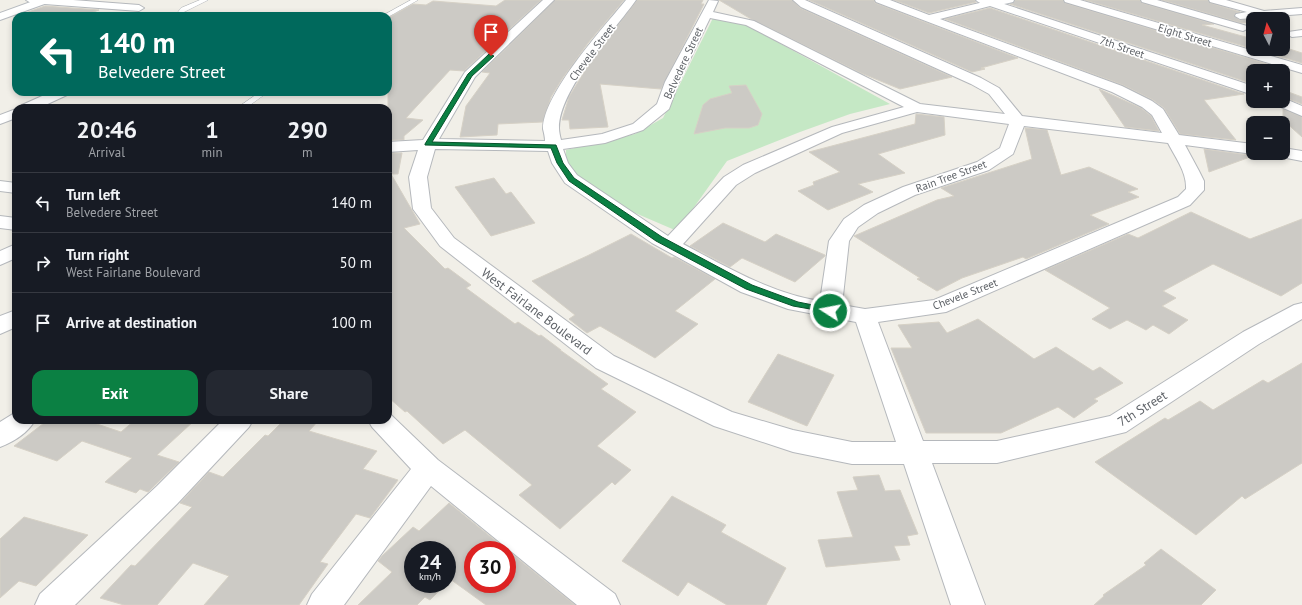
<!DOCTYPE html>
<meta charset="utf-8">
<style>
:root{--surface:#171b24;--page:#242831;--text:#f1f3f6;--muted:#9ea1a6;--line:#363941;--accent:#0b8043}
body{margin:0;font-family:"PT Sans",sans-serif;background:var(--page);color:var(--text);height:100vh;display:flex;flex-direction:column;font-size:15px;white-space:nowrap}
*{box-sizing:border-box;margin:0}
p{font-size:13px;color:var(--muted)}
.icon{flex:none;width:22px;height:22px;fill:none;stroke:currentColor;stroke-width:2;stroke-linecap:round;stroke-linejoin:round}
.map{position:relative;flex:1;overflow:hidden}
.panel{position:absolute;left:12px;top:104px;width:380px;height:320px;display:flex;flex-direction:column;background:var(--surface);border-radius:12px;box-shadow:0 2px 6px #0003}
.panel>*{flex:none}
.hud{position:absolute;left:12px;top:12px;width:380px;height:84px;border-radius:12px;box-shadow:0 2px 6px #0003;background:#00695c;color:#fff;overflow:hidden}
.needle{width:26px;rotate:354deg}
.controls{position:absolute;left:1246px;top:12px;display:grid;gap:8px}
.controls a{display:grid;place-items:center;width:44px;height:44px;border-radius:8px;background:var(--surface);box-shadow:0 2px 6px #0003;font-size:20px}
.speed{position:absolute;left:404px;top:541px;display:flex;gap:8px;font-size:20px;font-weight:700;text-align:center}
.speed>*{display:grid;place-content:center;width:52px;height:52px;border-radius:50%;background:var(--surface);box-shadow:0 2px 6px #0003;line-height:1}
.speed small{font-size:10px;font-weight:400}
.speed .limit{border:6px solid #d22;background:#fff;color:#111}
.pin{position:absolute;display:grid;place-items:center;width:34px;height:34px;color:#fff;margin:-41px -17px;border-radius:50% 50% 50% 0;rotate:-45deg;box-shadow:0 0 4px #0007}
.pin .icon{rotate:45deg}
.me{position:absolute;width:44px;margin:-22px;rotate:281deg;stroke-linejoin:round;filter:drop-shadow(0 0 3px #0008)}
.turn{display:flex;align-items:center;gap:14px;height:84px;padding:0 20px;font-size:18px}
.turn .icon{width:52px;height:52px;stroke-width:2.5}
.turn b{display:block;font-size:28px;line-height:34px}
.eta{display:flex;justify-content:space-evenly;align-items:center;height:68px;text-align:center}
.eta b{font-size:24px;font-weight:700;line-height:28px}
.action{display:flex;gap:8px;margin-top:auto;padding:8px 20px}
.action a{flex:1;height:46px;border-radius:12px;background:var(--accent);color:#fff;font-size:16px;font-weight:700;line-height:46px;text-align:center}
.action a+a{background:var(--page);color:var(--text)}
ul{padding:0;list-style:none}
li{display:flex;align-items:center;gap:12px;height:60px;padding:0 20px;border-top:1px solid var(--line)}
li div{flex:1}
li b{display:block;font-size:15px}
li em{font-style:normal}
.map>svg:first-child{display:block}
.green{fill:#c5e8c5}
.building{fill:#cccac5;stroke:#d6d1c6;fill-rule:evenodd}
.lines{fill:none;stroke-linecap:round;stroke-linejoin:round}
.lane-casing{stroke:#b5b8bc;stroke-width:1}
.street-casing{stroke:#b5b8bc;stroke-width:2}
.secondary-casing{stroke:#b6babf;stroke-width:2}
.lane{fill:#fff;fill-rule:evenodd}
.street{fill:#fff;fill-rule:evenodd}
.secondary{fill:#fff;fill-rule:evenodd}
.route{fill:#0b8043;stroke:#07532c}
.labels{text-anchor:middle;stroke-width:3.5;stroke-linejoin:round;paint-order:stroke}
.far-street-label{font-size:11px;fill:#5f6368;stroke:#fff}
.street-label{font-size:13px;fill:#5f6368;stroke:#fff}
</style>
<div class="map">
<svg width="1302" height="605" viewBox="0 0 1302 605">
<rect width="100%" height="100%" fill="#f1efe8"/>
<polygon class="green" points="713,18 741,22 890,104 850,114 800,132 727,161 677,231 591,194 566,165 566,150 635,134 663,118"/>
<g class="building">
<polygon points="505,0 541,0 464,71 450,70 406,118 423,120 404,136 404,140 388,140 388,18 413,4 426,5 433,1 496,6"/>
<polygon points="555,0 624,0 588,43 562,79 551,97 543,122 498,124 497,135 460,137 466,106 490,73 482,72"/>
<polygon points="637,0 703,0 701,4 704,4 661,89 600,84 608,127 570,129 569,120 562,120 569,97 590,62"/>
<polygon points="719,0 792,0 800,8 952,77 900,89 861,73 751,19"/>
<polygon points="809,0 874,0 875,3 1018,58 981,68 985,69 972,72"/>
<polygon points="894,0 975,0 976,2 929,13"/>
<polygon points="1015,0 1063,0 1065,3 1290,71 1283,73 1283,71 1253,71 1253,84 1010,4 1013,3"/>
<polygon points="1085,0 1140,0 1142,3 1214,24 1202,25 1253,39 1253,49 1283,49 1283,47 1302,53 1302,63"/>
<polygon points="1162,0 1208,0 1210,3 1240,12 1236,13 1234,15 1239,20 1253,19 1253,22 1241,23"/>
<polygon points="45,6 99,10 82,16 17,16"/>
<polygon points="990,8 1244,94 1204,100 1236,140 1180,134 1164,108 1153,100 1123,85 945,19"/>
<polygon points="746,85 762,114 758,125 749,128 725,128 694,134 703,105 710,99 732,93 729,86"/>
<polygon points="1099,89 1141,108 1151,116 1159,131 1125,127"/>
<polygon points="1283,90 1302,97 1302,104 1283,97"/>
<polygon points="1283,109 1302,117 1302,137 1283,120"/>
<polygon points="916,114 944,117 945,135 878,154 905,173 858,184 873,192 828,210 798,191 814,185 813,182 840,172 809,152 915,124"/>
<polygon points="1025,128 1047,130 1061,175 1089,167 1138,189 1128,192 1139,197 1090,215 1109,224 1026,259 1023,257 962,278 937,291 917,279 920,278 854,236 937,200 954,196 941,188 1032,159"/>
<polygon points="1204,149 1248,155 1250,157 1209,172"/>
<polygon points="388,153 402,153 398,174 391,174 420,224 404,228 445,269 448,268 471,285 466,288 515,324 518,322 539,336 541,335 561,350 560,350 608,384 601,389 636,412 597,446 631,470 615,485 612,482 560,529 519,495 532,485 465,430 443,444 407,411 405,412 388,397"/>
<polygon points="494,178 506,194 511,192 535,223 491,236 455,187"/>
<polygon points="1191,212 1250,239 1302,219 1302,283 1281,296 1213,264 1163,291 1176,298 1162,306 1188,320 1169,334 1153,325 1146,330 1127,320 1110,329 1092,319 1110,308 1045,270 1128,234 1138,238"/>
<polygon points="723,223 765,242 776,234 825,255 825,256 795,282 742,258 730,267 690,246"/>
<polygon points="631,234 672,258 674,257 715,279 675,311 698,324 655,358 600,326 587,333 569,319 575,315 532,281 587,256"/>
<polygon points="978,319 1034,359 1056,347 1093,371 1100,367 1123,383 1094,399 1098,401 1074,418 1058,407 1001,433 926,433 891,348 912,348 898,325 939,322 947,333"/>
<polygon points="778,354 834,375 807,426 748,402"/>
<polygon points="1302,363 1302,463 1245,499 1242,496 1196,535 1095,462 1165,418 1168,420 1200,401 1213,410 1263,380 1268,383"/>
<polygon points="48,420 85,420 121,432 135,420 195,420 157,455 179,462 148,492 140,489 136,493 105,482 132,458 82,441 57,461 14,446"/>
<polygon points="284,420 319,420 309,431 377,451 363,469 398,480 370,518 356,514 320,562 328,564 299,605 204,605 229,576 193,563 157,605 124,605 100,598 131,565 135,566 192,507 180,503 209,472 223,477 265,435 268,436"/>
<polygon points="879,475 885,491 900,490 918,534 907,536 910,545 894,546 900,560 826,567 818,540 853,537 837,492 858,490 853,477"/>
<polygon points="672,496 726,525 721,532 786,568 766,605 727,605 688,582 678,596 622,561"/>
<path d="M 449,503 L 575,605 L 486,605 L 450,579 L 447,582 L 447,550 L 413,550 L 413,584 L 446,584 L 430,600 L 425,597 L 417,605 L 358,605 L 392,572 L 378,561 L 382,556 L 413,527 L 419,531 ZM 473,550 L 507,550 L 507,584 L 473,584 Z"/>
<polygon points="24,517 88,535 36,586 19,581 0,598 0,539"/>
<polygon points="1161,549 1216,590 1201,605 1094,605 1104,596 1103,595 1146,565 1144,563"/>
</g>
<g class="lines">
<defs>
<g id="lane">
<polygon points="200,0 208,0 184,12 211,16 183,16 178,12 181,8"/>
<polygon points="411,0 418,0 388,17 382,16"/>
<polygon points="260,92 268,92 246,108 237,108"/>
</g>
<g id="street">
<polygon points="26,0 73,0 139,5 144,8 139,11 31,3"/>
<path d="M 543,0 L 554,0 L 475,77 L 439,139 L 545,141 C 545,137 544,133 543,129 C 543,94 603,28 626,0 L 636,0 C 614,31 559,90 559,128 C 559,132 560,136 561,140 L 602,134 L 633,124 L 657,104 L 665,82 L 709,0 L 718,1 L 713,12 L 754,21 L 920,104 L 1005,114 L 989,94 L 971,84 L 801,7 L 793,0 L 805,0 L 981,78 L 999,88 L 1022,116 L 1162,133 L 1152,115 L 1142,107 L 1112,92 L 876,2 L 875,0 L 890,0 L 929,15 L 992,0 L 1253,86 L 1253,95 L 990,6 L 940,19 L 1122,86 L 1152,101 L 1163,109 L 1179,135 L 1253,144 L 1253,153 L 1256,153 L 1253,154 L 1185,145 L 1199,171 L 1204,181 L 1204,190 L 1190,205 L 946,312 L 878,322 L 923,441 L 997,441 L 1110,416 L 1243,332 L 1294,305 L 1302,303 L 1302,319 L 1259,344 L 1126,432 L 997,463 L 932,463 L 985,605 L 951,605 L 904,464 L 852,464 L 793,452 L 714,426 L 596,368 L 440,246 L 413,209 L 409,177 L 418,150 L 388,152 L 388,142 L 423,140 L 465,72 ZM 710,18 L 746,25 L 904,107 L 832,127 L 743,165 L 724,177 L 668,236 L 577,175 L 568,163 L 563,149 L 605,143 L 643,130 L 669,109 L 679,82 ZM 917,112 L 1009,124 L 1000,148 L 977,162 L 903,187 L 864,205 L 844,219 L 829,241 L 820,301 C 770,293 727,267 683,244 L 736,185 L 755,173 L 842,133 ZM 1024,126 L 1168,143 C 1175,157 1187,172 1186,189 L 1178,197 L 934,300 L 865,309 L 842,305 L 849,241 L 858,227 L 878,213 L 915,195 L 989,170 L 1013,154 ZM 435,149 L 548,151 L 552,163 L 565,183 L 652,243 L 741,292 L 788,309 L 856,322 L 896,442 L 852,442 L 793,430 L 732,412 L 614,356 L 454,238 L 431,208 L 427,177 Z"/>
<polygon points="1064,0 1080,0 1302,65 1302,73 1065,2"/>
<polygon points="1141,0 1157,0 1247,26 1249,28 1243,31 1239,30 1142,2"/>
<polygon points="1209,0 1226,0 1264,11 1302,8 1302,14 1240,19 1235,16 1236,14 1247,12 1210,2"/>
<polygon points="1302,30 1302,36 1292,37 1286,34 1288,32"/>
<polygon points="51,92 69,92 67,95 39,108 20,108 22,105"/>
<polygon points="1283,98 1302,106 1302,116 1274,104 1272,101 1283,101"/>
<polygon points="16,109 16,118 0,124 0,115"/>
<polygon points="1283,148 1302,151 1302,161 1276,156 1274,153 1283,153"/>
<polygon points="0,181 16,183 16,193 0,191"/>
<polygon points="0,216 16,218 16,230 0,228"/>
<polygon points="16,244 16,258 0,265 0,251"/>
<polygon points="16,310 16,327 0,334 0,316"/>
<path d="M 16,412 L 16,420 L 35,420 C 28,433 13,442 0,447 L 0,422 Z"/>
<polygon points="388,412 438,460 615,594 620,605 577,605 431,486 344,605 307,605 312,594 411,469 372,427 368,420 388,420"/>
<polygon points="223,420 253,420 249,427 177,504 75,605 35,605 40,594 157,486"/>
</g>
<g id="secondary">
<polygon points="36,0 51,0 50,2 0,20 0,13"/>
<path d="M 976,0 L 1014,0 L 1013,2 C 1001,5 985,9 976,0 Z"/>
</g>
</defs>
<use href="#lane" class="lane-casing"/>
<use href="#street" class="street-casing"/>
<use href="#secondary" class="secondary-casing"/>
<use href="#lane" class="lane"/>
<use href="#street" class="street"/>
<use href="#secondary" class="secondary"/>
</g>
<polygon class="route" points="489,54 494,56 472,76 432,142 556,145 563,163 574,178 662,237 752,285 798,302 833,309 833,313 793,306 746,289 656,241 569,181 557,163 551,148 425,145 425,144 468,74"/>
<g class="labels">
<g class="far-street-label">
<text transform="translate(1185 35) rotate(17)" y="4">Eight Street</text>
<text transform="translate(1122 47) rotate(19)" y="4">7th Street</text>
<text transform="translate(592 52) rotate(-53)" y="4">Chevele Street</text>
<text transform="translate(683 63) rotate(-65)" y="4">Belvedere Street</text>
<text transform="translate(951 176) rotate(-20)" y="4">Rain Tree Street</text>
<text transform="translate(965 294) rotate(-21)" y="4">Chevele Street</text>
</g>
<g class="street-label">
<text transform="translate(537 311) rotate(37)" y="5">West Fairlane Boulevard</text>
<text transform="translate(1142 408) rotate(-32)" y="5">7th Street</text>
</g>
</g>
</svg>
<div class="controls">
<a><svg class="needle" viewBox="-14 -14 28 28"><path d="M0-13l5 13h-10z" fill="#e53935"/><path d="M0 13l5-13h-10z" fill="#9ea1a6"/></svg></a>
<a>+</a>
<a>−</a>
</div>
<div class="speed"><div>24<small>km/h</small></div><div class="limit">30</div></div>
<div class="pin" style="left:491px;top:56px;background:#d93025"><svg class="icon" aria-label="arrive" viewBox="0 0 24 24"><path d="M6 21V4h12l-3 4 3 4H6"/></svg></div>
<svg class="me" style="left:830px;top:311px" viewBox="-20 -20 40 40"><circle r="17" fill="#0b8043" stroke="#fff" stroke-width="3"/><path d="M0-11L8 9 0 5-8 9z" fill="#fff"/></svg>
<div class="hud">
<div class="turn"><svg class="icon" aria-label="left" viewBox="0 0 24 24"><path d="M17 20v-9H6M10 6l-5 5 5 5"/></svg><div><b>140 m</b>Belvedere Street</div></div>
</div>
<section class="panel">
<div class="eta">
<div><b>20:46</b><p>Arrival</p></div>
<div><b>1</b><p>min</p></div>
<div><b>290</b><p>m</p></div>
</div>
<ul>
<li><svg class="icon" aria-label="left" viewBox="0 0 24 24"><path d="M17 20v-9H6M10 6l-5 5 5 5"/></svg><div><b>Turn left</b><p>Belvedere Street</p></div><em>140 m</em></li>
<li><svg class="icon" aria-label="right" viewBox="0 0 24 24"><path d="M7 20v-9h11M14 6l5 5-5 5"/></svg><div><b>Turn right</b><p>West Fairlane Boulevard</p></div><em>50 m</em></li>
<li><svg class="icon" aria-label="arrive" viewBox="0 0 24 24"><path d="M6 21V4h12l-3 4 3 4H6"/></svg><div><b>Arrive at destination</b></div><em>100 m</em></li>
</ul>
<div class="action"><a>Exit</a><a>Share</a></div>
</section>
</div>
